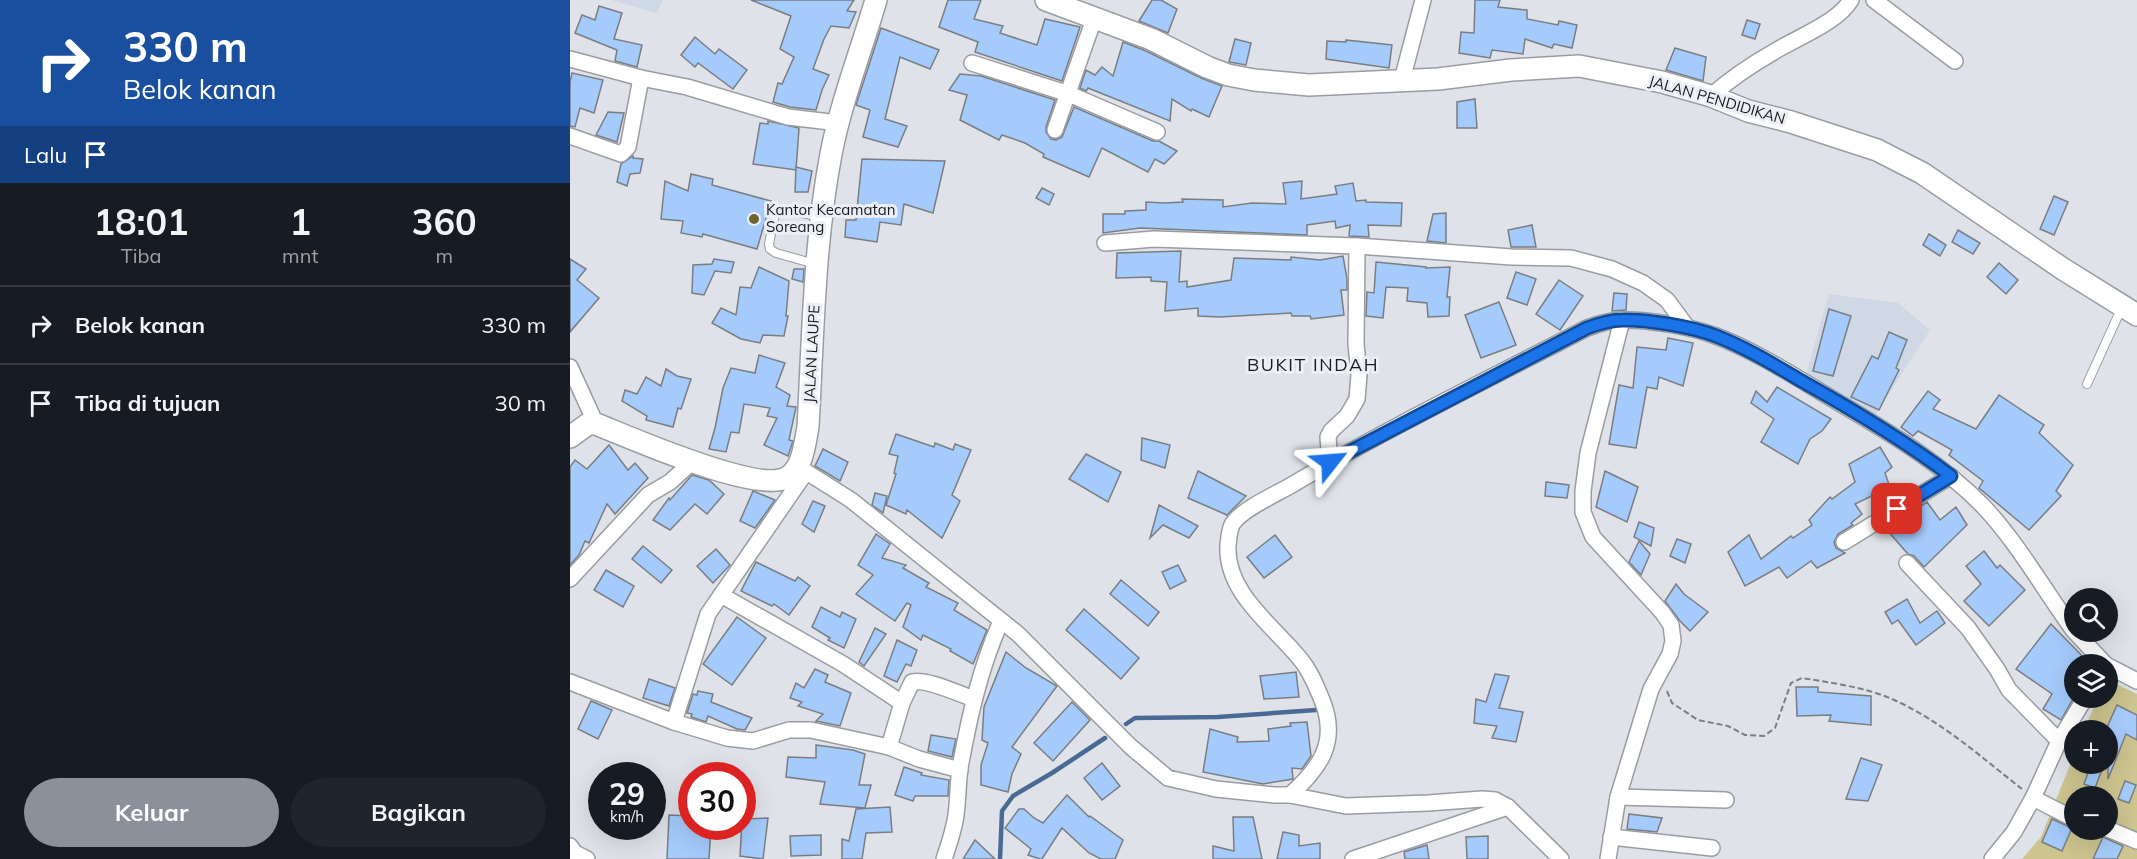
<!DOCTYPE html>
<html lang="id">
<meta charset="utf-8">
<style>
:root{--surface:#171b24;--page:#20242c;--text:#f1f3f6;--muted:#9ea1a6;--line:#363941;--accent:#8c9099}
body{margin:0;font-family:Mulish,sans-serif;background:var(--page);color:var(--text);height:100vh;display:flex;flex-direction:column;font-size:22px;white-space:nowrap}
*{box-sizing:border-box;margin:0}
p{font-size:20px;color:var(--muted)}
.icon{flex:none;width:33px;height:33px;fill:none;stroke:currentColor;stroke-width:2;stroke-linecap:round;stroke-linejoin:round}
.map{position:relative;flex:1;overflow:hidden}
.drawer{display:flex;flex-direction:column;background:var(--surface);width:570px}
.drawer>*{flex:none}
.banner{background:#1a4fa0;color:#fff;overflow:hidden}
.controls{position:absolute;left:1494px;top:588px;display:grid;gap:12px}
.controls a{display:grid;place-items:center;width:54px;height:54px;border-radius:50%;background:var(--surface);box-shadow:0 6px 24px #0002;font-size:30px}
.speed{position:absolute;left:18px;top:762px;display:flex;gap:12px;font-size:30px;font-weight:700;text-align:center}
.speed>*{display:grid;place-content:center;width:78px;height:78px;border-radius:50%;background:var(--surface);box-shadow:0 6px 24px #0002;line-height:1}
.speed small{font-size:15px;font-weight:400}
.speed .limit{border:9px solid #d22;background:#fff;color:#111}
.pin{position:absolute;display:grid;place-items:center;width:51px;height:51px;color:#fff;margin:-26px;border-radius:12px;box-shadow:0 3px 9px #0006}
.me{position:absolute;width:66px;margin:-33px;rotate:62deg;stroke-linejoin:round;filter:drop-shadow(0 0 4px #0008)}
.turn{display:flex;align-items:center;gap:21px;height:126px;padding:0 24px;font-size:27px}
.turn .icon{width:78px;height:78px;stroke-width:2.5}
.turn b{display:block;font-size:42px;line-height:51px}
.then{display:flex;align-items:center;height:57px;padding:0 24px;background:#0003;gap:12px;font-size:22px}
.eta{display:flex;justify-content:space-evenly;align-items:center;height:102px;text-align:center}
.eta b{font-size:36px;font-weight:700;line-height:42px}
.primary-button{display:flex;gap:12px;margin-top:auto;padding:12px 24px}
.primary-button a{flex:1;height:69px;border-radius:36px;background:var(--accent);color:#fff;font-size:24px;font-weight:700;line-height:69px;text-align:center}
.primary-button a+a{background:var(--page);color:var(--text)}
ul{padding:0;list-style:none}
li{display:flex;align-items:center;gap:18px;height:78px;padding:0 24px;border-top:2px solid var(--line)}
li div{flex:1}
li b{display:block;font-size:22px}
li em{font-style:normal}
main{display:flex;flex:1;min-height:0}
.map>svg:first-child{display:block}
.built{fill:#cfd8e4}
.green{fill:#cdc48f;fill-rule:evenodd}
.lines{fill:none;stroke-linecap:round;stroke-linejoin:round}
.stream{stroke:#496a93;stroke-width:4.5}
.building{fill:#a4cbfb;stroke:#7a7e83;stroke-width:1.5}
.lane-casing{stroke:#999da2;stroke-width:10}
.street-casing{stroke:#999da2;stroke-width:18}
.secondary-casing{stroke:#999da2;stroke-width:24}
.path{stroke:#7b7e82;stroke-width:2;stroke-dasharray:6 3;stroke-linecap:butt}
.lane{stroke:#fff;stroke-width:8}
.street{stroke:#fff;stroke-width:15}
.secondary{stroke:#fff;stroke-width:21}
.route-casing{stroke:#114b97;stroke-width:15}
.route{stroke:#1a73e8;stroke-width:10}
.poi-dot{fill:#6f6532;stroke:#ecf0f6;stroke-width:2}
.labels{text-anchor:middle;stroke-width:6;stroke-linejoin:round;paint-order:stroke}
.street-label{font-size:15px;fill:#191b1d;stroke:#ecf0f6}
.poi-label{font-size:15px;fill:#191b1d;stroke:#ecf0f6;text-anchor:start}
.quarter-label{font-size:18px;letter-spacing:1.5px;fill:#191b1d;stroke:#ecf0f6}
</style>
<main>
<section class="drawer">
<div class="banner">
<div class="turn"><svg class="icon" aria-label="right" viewBox="0 0 24 24"><path d="M7 20v-9h11M14 6l5 5-5 5"/></svg><div><b>330 m</b>Belok kanan</div></div>
<div class="then">Lalu<svg class="icon" aria-label="arrive" viewBox="0 0 24 24"><path d="M6 21V4h12l-3 4 3 4H6"/></svg></div>
</div>
<div class="eta">
<div><b>18:01</b><p>Tiba</p></div>
<div><b>1</b><p>mnt</p></div>
<div><b>360</b><p>m</p></div>
</div>
<ul>
<li><svg class="icon" aria-label="right" viewBox="0 0 24 24"><path d="M7 20v-9h11M14 6l5 5-5 5"/></svg><div><b>Belok kanan</b></div><em>330 m</em></li>
<li><svg class="icon" aria-label="arrive" viewBox="0 0 24 24"><path d="M6 21V4h12l-3 4 3 4H6"/></svg><div><b>Tiba di tujuan</b></div><em>30 m</em></li>
</ul>
<div class="primary-button"><a>Keluar</a><a>Bagikan</a></div>
</section>
<div class="map">
<svg width="1567" height="859" viewBox="0 0 1567 859">
<rect width="100%" height="100%" fill="#dfe3e9"/>
<g class="built">
<polygon points="41,0 93,0 87,13"/>
<polygon points="1259,294 1328,303 1360,330 1304,417 1236,374"/>
</g>
<path class="green" d="M 1538,680 L 1567,694 L 1567,859 L 1452,859 L 1471,837 L 1504,755 L 1504,764 L 1538,764 L 1538,730 L 1514,730 L 1528,698 L 1538,698 ZM 1504,796 L 1538,796 L 1538,830 L 1504,830 Z"/>
<g class="lines">
<g class="stream">
<polyline points="556,724 565,718 648,717 746,710"/>
<polyline points="430,859 432,811 443,796 482,773 535,738"/>
</g>
</g>
<g class="building">
<polygon points="181,0 284,0 277,11 286,12 279,28 261,26 254,39 243,69 259,75 252,90 246,110 220,107 203,102 208,83 212,84 224,57 210,49 221,16"/>
<polygon points="378,0 411,0 404,19 433,26 430,33 467,45 475,19 510,27 492,81 405,52 408,42 369,27"/>
<polygon points="582,0 591,0 607,9 598,33 569,21"/>
<polygon points="905,0 930,0 928,7 957,10 957,19 988,25 989,21 1007,25 1002,48 984,44 982,48 955,39 953,54 922,50 920,58 889,53 891,32 904,33"/>
<polygon points="29,6 52,13 44,39 72,45 67,67 45,61 47,50 5,33 12,15 25,20"/>
<polygon points="1177,20 1190,24 1185,39 1172,35"/>
<polygon points="311,28 369,50 360,69 330,57 315,119 337,126 328,147 293,137 300,110 286,105"/>
<polygon points="125,37 145,54 149,49 177,70 163,89 128,63 125,67 111,55"/>
<polygon points="665,39 681,43 676,65 659,62"/>
<polygon points="776,40 822,45 819,68 756,59 757,41 776,42"/>
<polygon points="553,42 576,51 631,78 652,86 639,117 622,109 621,111 602,99 600,121 518,88 516,91 510,88 516,70 525,75 532,67 543,76"/>
<polygon points="1105,48 1136,57 1133,81 1096,70"/>
<polygon points="2,73 33,80 24,113 10,108 5,127 0,126 0,82"/>
<polygon points="390,74 411,76 485,100 476,127 476,132 481,139 486,140 492,137 504,107 583,141 589,141 607,151 594,164 585,159 578,172 532,148 519,177 473,157 474,154 455,143 432,135 429,140 390,120 397,95 379,90"/>
<polygon points="905,99 907,128 887,128 887,102"/>
<polygon points="38,112 54,113 47,142 26,135"/>
<polygon points="198,121 229,128 226,170 183,164 190,123 198,124"/>
<polygon points="63,156 63,158 73,159 70,173 60,174 57,186 47,182 51,164"/>
<polygon points="292,159 375,161 363,213 334,204 331,225 310,222 307,242 275,237 276,220 286,220"/>
<polygon points="226,167 242,171 238,192 225,192"/>
<polygon points="121,174 143,179 142,185 201,201 187,249 133,234 132,237 111,233 113,221 91,219 95,181 118,191"/>
<polygon points="732,181 731,199 767,194 765,186 783,183 786,201 796,200 796,202 832,203 831,226 798,225 799,237 779,236 780,225 766,228 765,221 737,225 737,235 570,228 533,233 533,214 555,214 555,211 576,210 576,202 595,203 613,202 612,199 653,200 653,207 682,203 716,204 713,183"/>
<polygon points="472,188 484,194 479,205 466,198"/>
<polygon points="1484,196 1498,202 1484,235 1470,229"/>
<polygon points="876,213 876,243 857,241 863,214"/>
<polygon points="962,225 966,247 941,247 938,230"/>
<polygon points="1388,230 1410,243 1403,254 1382,242"/>
<polygon points="1359,234 1376,245 1370,256 1353,245"/>
<polygon points="611,251 609,282 617,281 617,287 661,280 664,258 721,260 721,257 750,260 773,256 777,279 777,290 771,290 774,315 741,319 740,316 722,316 721,313 650,317 628,316 628,308 595,311 597,282 581,281 581,277 546,278 547,253"/>
<polygon points="0,259 16,269 7,280 29,298 0,332"/>
<polygon points="144,259 164,262 161,273 145,271 134,295 122,293 123,265 142,264"/>
<polygon points="806,262 856,267 856,268 880,267 877,297 880,297 879,316 858,317 857,303 837,301 838,288 816,287 813,318 796,316 797,292 804,293"/>
<polygon points="1429,263 1448,280 1436,294 1417,277"/>
<polygon points="189,267 219,281 216,316 218,316 214,336 193,335 190,343 171,339 142,323 151,308 166,315 170,287 181,288"/>
<polygon points="224,269 234,269 233,282 222,279"/>
<polygon points="946,272 966,279 957,305 937,298"/>
<polygon points="989,280 1013,296 990,330 966,314"/>
<polygon points="1044,293 1057,294 1056,310 1042,311"/>
<polygon points="929,302 946,345 911,358 895,315"/>
<polygon points="1259,309 1281,316 1263,376 1243,371"/>
<polygon points="1319,332 1337,340 1326,368 1329,370 1309,410 1281,397 1302,356 1308,359"/>
<polygon points="1098,338 1123,343 1113,386 1089,377 1087,389 1077,387 1066,448 1039,444 1049,385 1063,388 1067,347 1096,350"/>
<polygon points="189,355 215,363 206,387 220,395 217,406 226,407 219,440 223,441 218,456 194,445 207,418 197,416 200,408 174,404 169,433 161,432 156,452 139,449 145,428 153,388 161,368 185,373"/>
<polygon points="96,369 107,376 121,379 111,409 108,408 103,427 76,420 77,416 52,401 55,390 67,394 76,377 91,386"/>
<polygon points="1207,387 1261,419 1252,431 1240,439 1228,464 1191,442 1204,419 1181,403 1186,391 1197,402"/>
<polygon points="1358,391 1370,400 1363,409 1406,429 1429,395 1474,425 1469,433 1503,465 1486,491 1491,496 1459,530 1409,488 1413,481 1379,455 1382,450 1348,431 1343,436 1331,427"/>
<polygon points="326,434 364,447 365,443 383,450 385,444 401,450 382,495 390,501 372,538 337,510 336,514 316,505 326,474 324,473 328,456 319,454"/>
<polygon points="572,438 600,445 595,468 571,460"/>
<polygon points="39,445 58,470 65,463 78,478 45,514 37,504 19,543 15,541 9,555 0,565 0,467 5,460 17,469"/>
<polygon points="1310,447 1322,467 1315,473 1320,487 1285,504 1292,514 1281,523 1283,525 1268,534 1264,542 1266,548 1275,553 1247,568 1241,561 1217,578 1209,567 1175,586 1158,552 1179,535 1191,559 1221,536 1223,538 1242,525 1239,520 1260,497 1262,499 1285,482 1279,464"/>
<polygon points="253,449 278,462 270,481 245,466"/>
<polygon points="516,454 551,472 538,502 499,479"/>
<polygon points="628,471 676,496 657,515 618,498"/>
<polygon points="1035,471 1068,487 1057,522 1026,507"/>
<polygon points="122,475 139,480 154,494 137,514 125,504 100,530 83,520 99,498 100,500"/>
<polygon points="976,482 999,485 997,498 975,496"/>
<polygon points="183,491 205,500 185,528 170,521"/>
<polygon points="305,493 317,496 313,513 302,505"/>
<polygon points="243,501 255,506 244,532 232,524"/>
<polygon points="1357,502 1370,520 1386,507 1397,525 1354,567 1344,556 1338,554 1316,529"/>
<polygon points="589,505 628,526 619,538 593,525 580,538"/>
<polygon points="1069,522 1084,528 1081,546 1064,537"/>
<polygon points="306,534 320,544 312,558 336,565 333,568 359,583 356,587 388,603 384,610 417,630 403,664 380,651 381,649 353,635 351,640 333,627 341,605 337,603 325,621 286,594 303,575 288,565"/>
<polygon points="705,535 722,557 694,578 677,557"/>
<polygon points="1107,539 1121,544 1115,563 1100,556"/>
<polygon points="1069,541 1080,554 1071,575 1059,562"/>
<polygon points="73,546 102,570 91,583 62,559"/>
<polygon points="146,549 160,565 143,583 127,566"/>
<polygon points="1414,551 1427,568 1430,565 1455,590 1419,626 1394,601 1411,584 1396,566"/>
<polygon points="186,562 225,581 228,577 240,586 219,615 204,604 202,606 171,591"/>
<polygon points="608,565 616,581 600,589 592,572"/>
<polygon points="36,570 64,586 53,607 24,590"/>
<polygon points="551,580 589,612 578,626 540,594"/>
<polygon points="1106,584 1114,594 1138,612 1120,631 1110,621 1095,601"/>
<polygon points="1337,599 1350,623 1367,611 1375,623 1346,645 1328,620 1322,624 1315,612"/>
<polygon points="251,607 270,617 272,612 286,619 274,648 258,640 260,638 242,627"/>
<polygon points="514,609 569,658 551,679 496,630"/>
<polygon points="167,617 196,638 162,685 133,664"/>
<polygon points="1481,624 1520,664 1504,664 1504,697 1491,720 1473,709 1482,694 1446,669"/>
<polygon points="305,628 316,634 294,666 289,662"/>
<polygon points="327,640 347,650 341,666 336,664 327,682 314,676"/>
<polygon points="436,652 456,668 487,686 442,747 451,754 442,774 438,792 411,785 411,765 418,743 412,740 414,707"/>
<polygon points="245,669 258,675 255,682 281,693 270,726 246,721 253,714 228,706 232,702 220,698 226,683 234,688"/>
<polygon points="726,672 729,697 694,699 690,676"/>
<polygon points="925,674 939,676 929,708 953,712 946,742 922,738 927,726 904,723 906,699 916,702"/>
<polygon points="79,679 105,688 99,706 73,698"/>
<polygon points="1226,687 1248,687 1248,692 1301,696 1301,725 1259,721 1261,715 1227,716"/>
<polygon points="128,691 143,694 141,702 182,718 175,730 167,729 138,716 136,722 121,717 122,714 117,713 123,694 127,695"/>
<polygon points="21,701 42,710 28,739 8,729"/>
<polygon points="502,702 520,720 483,761 464,743"/>
<polygon points="1547,705 1567,715 1567,740 1556,734 1538,779 1538,725"/>
<polygon points="737,722 741,756 732,769 722,768 723,779 693,784 633,772 640,729 668,737 667,742 699,741 698,729 721,726 720,723"/>
<polygon points="361,735 386,739 382,757 358,751"/>
<polygon points="246,745 283,750 295,754 289,785 301,785 295,808 250,804 255,782 216,777 218,757 246,758"/>
<polygon points="1291,758 1312,765 1298,801 1276,799"/>
<polygon points="532,763 550,786 532,800 514,778"/>
<polygon points="1521,764 1534,764 1525,788 1514,784"/>
<polygon points="334,767 352,773 351,775 379,780 378,796 345,796 343,801 325,795"/>
<polygon points="1555,781 1566,785 1559,803 1548,799"/>
<polygon points="497,795 519,817 520,816 553,840 545,859 531,859 519,853 492,828 472,859 470,859 458,855 461,849 435,828 449,809 454,809 464,818 473,823"/>
<polygon points="320,807 322,832 296,833 292,859 272,859 272,839 279,841 286,809"/>
<polygon points="1059,814 1092,818 1087,832 1057,829"/>
<polygon points="99,815 122,816 122,826 141,826 139,859 97,859"/>
<polygon points="663,817 683,817 692,859 643,859 643,846 664,851"/>
<polygon points="198,818 193,859 170,856 172,819"/>
<polygon points="1482,819 1502,828 1492,851 1472,842"/>
<polygon points="713,832 729,835 729,846 750,843 750,859 707,859"/>
<polygon points="251,835 251,855 221,856 220,836"/>
<polygon points="918,836 918,859 897,859 896,837"/>
<polygon points="1533,837 1553,846 1547,859 1523,859"/>
<polygon points="405,840 425,859 393,859"/>
<polygon points="857,845 859,859 835,859 834,852"/>
</g>
<g class="lines">
<defs>
<g id="lane">
<polyline points="245,264 206,253 200,249 199,244 205,213 214,209 251,217"/>
<polyline points="1517,384 1552,307"/>
</g>
<g id="street">
<polyline points="1304,0 1385,61"/>
<polyline points="0,59 71,78 117,87 218,117 269,123"/>
<polyline points="402,63 499,94 587,132"/>
<polyline points="832,80 853,0"/>
<path d="M 1141,96 C 1161,78 1184,63 1207,50 C 1229,37 1268,22 1281,0"/>
<polyline points="485,130 525,16"/>
<polyline points="0,136 51,154 58,147 71,78"/>
<polyline points="535,243 584,239 787,246 942,257 1001,258 1042,269 1073,283 1097,300 1117,327"/>
<polyline points="0,367 26,424"/>
<polyline points="760,462 758,437 761,431 777,416 787,399 789,375 786,344 787,246"/>
<path d="M 227,466 L 281,500 L 448,634 L 561,747 L 598,778 L 646,789 L 704,795 L 720,795 C 750,768 769,742 752,700 C 746,686 741,672 731,660 C 704,626 655,593 658,545 C 659,538 659,529 663,523 C 673,509 704,495 720,486 C 816,429 917,380 1017,328 C 1028,324 1040,320 1052,320 C 1076,319 1123,327 1146,336 C 1188,352 1227,378 1266,401 C 1318,432 1370,462 1413,506 C 1448,543 1474,590 1504,631"/>
<polyline points="1274,542 1381,476"/>
<polyline points="1337,563 1398,628 1427,669 1439,690 1489,741"/>
<polyline points="0,579 78,495 100,482 122,462"/>
<polyline points="151,595 273,664 332,703"/>
<polyline points="1505,632 1535,664"/>
<polyline points="1538,666 1567,681"/>
<polyline points="0,682 104,722 157,738 183,741 219,730 241,730 319,747 349,759 390,770"/>
<polyline points="104,722 138,614 236,472"/>
<path d="M 319,747 L 332,703 L 342,682 C 356,678 389,694 404,699"/>
<polyline points="720,795 776,806 858,803 912,799 925,800 938,807 991,859"/>
<polyline points="1048,797 1156,800"/>
<polyline points="1463,798 1504,819"/>
<polyline points="1538,829 1567,841"/>
<polyline points="1041,837 1142,848"/>
<polyline points="0,846 5,853 17,859"/>
<path d="M 374,859 C 379,844 384,830 386,815 C 388,799 388,783 390,768 C 399,718 410,668 431,621"/>
<polyline points="783,859 938,807"/>
<polyline points="1038,859 1048,797 1081,689 1100,654 1103,641 1101,625 1092,612 1023,537 1013,512 1013,491 1018,453 1052,320"/>
<polyline points="1422,859 1444,832 1463,798 1489,741 1515,698"/>
</g>
<g id="secondary">
<polyline points="476,0 581,39 637,67 658,75 684,80 739,85 868,79 941,70 1009,66 1092,82 1141,96 1178,111 1221,122 1307,150 1352,173 1493,269 1567,315"/>
<path d="M 0,437 L 18,424 L 26,424 C 59,437 189,495 218,477 C 233,468 235,442 238,427 C 243,336 244,243 261,154 C 271,102 291,51 306,0"/>
</g>
</defs>
<use href="#lane" class="lane-casing"/>
<use href="#street" class="street-casing"/>
<use href="#secondary" class="secondary-casing"/>
<path class="path" d="M 1097,691 L 1102,703 L 1128,720 L 1158,726 L 1175,735 L 1194,736 L 1205,728 L 1221,683 L 1232,678 C 1262,683 1294,687 1322,699 C 1370,720 1411,757 1452,789"/>
<use href="#lane" class="lane"/>
<use href="#street" class="street"/>
<use href="#secondary" class="secondary"/>
</g>
<g class="lines">
<defs>
<path id="route" d="M 760,462 L 1017,328 C 1028,324 1040,320 1052,320 C 1076,319 1123,327 1146,336 C 1177,348 1206,366 1235,383 C 1285,411 1335,441 1381,476 L 1327,509"/>
</defs>
<use href="#route" class="route-casing"/>
<use href="#route" class="route"/>
</g>
<circle class="poi-dot" cx="184" cy="219" r="6"/>
<g class="labels">
<g class="street-label">
<text transform="translate(1147 100) rotate(16)" y="5">JALAN PENDIDIKAN</text>
<text transform="translate(242 354) rotate(-87)" y="5">JALAN LAUPE</text>
</g>
<g class="poi-label">
<text x="196" y="215">Kantor Kecamatan<tspan x="196" dy="17">Soreang</tspan></text>
</g>
<g class="quarter-label">
<text x="743" y="371">BUKIT INDAH</text>
</g>
</g>
</svg>
<div class="controls">
<a><svg class="icon" aria-label="search" viewBox="0 0 24 24"><circle cx="10" cy="10" r="6"/><path d="M15 15l6 6"/></svg></a>
<a><svg class="icon" aria-label="layers" viewBox="0 0 24 24"><path d="M12 4l9 5-9 5-9-5zM3 14l9 5 9-5"/></svg></a>
<a>+</a>
<a>−</a>
</div>
<div class="speed"><div>29<small>km/h</small></div><div class="limit">30</div></div>
<div class="pin" style="left:1327px;top:509px;background:#d93025"><svg class="icon" aria-label="arrive" viewBox="0 0 24 24"><path d="M6 21V4h12l-3 4 3 4H6"/></svg></div>
<svg class="me" style="left:760px;top:462px" viewBox="-20 -20 40 40"><path d="M0-17L14 15 0 8-14 15z" fill="#1a73e8" stroke="#fff" stroke-width="4"/></svg>
</div>
</main>
